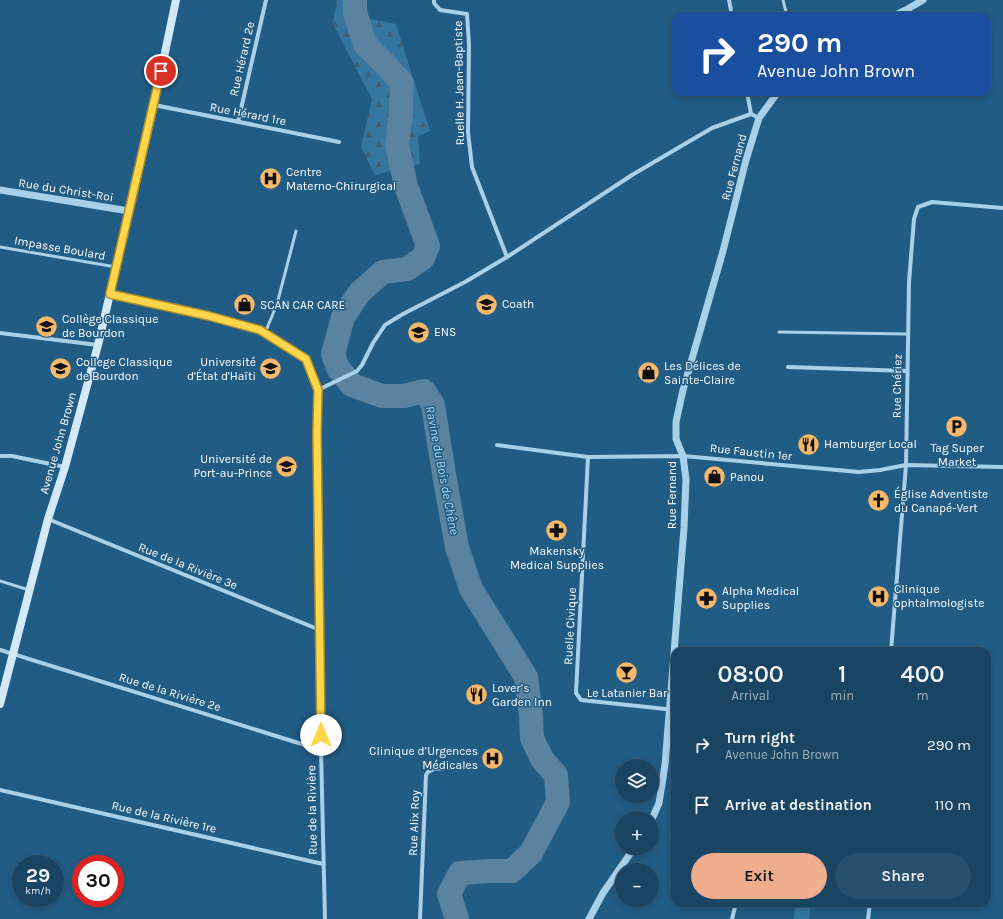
<!DOCTYPE html>
<meta charset="utf-8">
<style>
:root{--surface:#194563;--page:#264f6c;--text:#f1f3f6;--muted:#9fb1be;--line:#375d78;--accent:#eead8d}
body{margin:0;font-family:Karla,sans-serif;background:var(--page);color:var(--text);height:100vh;display:flex;flex-direction:column;font-size:15px;white-space:nowrap}
*{box-sizing:border-box;margin:0}
p{font-size:13px;color:var(--muted)}
.icon{flex:none;width:22px;height:22px;fill:none;stroke:currentColor;stroke-width:2;stroke-linecap:round;stroke-linejoin:round}
.map{position:relative;flex:1;overflow:hidden}
.details{position:absolute;left:671px;top:647px;width:320px;height:260px;display:flex;flex-direction:column;background:var(--surface);border-radius:12px;box-shadow:0 2px 6px #0003,0 0 0 1px var(--line)}
.details>*{flex:none}
.top-card{position:absolute;left:671px;top:12px;width:320px;height:84px;border-radius:12px;box-shadow:0 2px 6px #0003,0 0 0 1px var(--line);background:#1a4fa0;color:#fff;overflow:hidden}
.fabs{position:absolute;left:615px;top:759px;display:grid;gap:8px}
.fabs a{display:grid;place-items:center;width:44px;height:44px;border-radius:50%;background:var(--surface);box-shadow:0 2px 6px #0003,0 0 0 1px var(--line);font-size:20px}
.speed{position:absolute;left:12px;top:855px;display:flex;gap:8px;font-size:20px;font-weight:700;text-align:center}
.speed>*{display:grid;place-content:center;width:52px;height:52px;border-radius:50%;background:var(--surface);box-shadow:0 2px 6px #0003,0 0 0 1px var(--line);line-height:1}
.speed small{font-size:10px;font-weight:400}
.speed .limit{border:6px solid #d22;background:#fff;color:#111}
.pin{position:absolute;display:grid;place-items:center;width:34px;height:34px;color:#fff;margin:-17px;border:2px solid #fff;border-radius:50%;box-shadow:0 1px 4px #0007}
.me{position:absolute;width:44px;margin:-22px;rotate:0deg;stroke-linejoin:round;filter:drop-shadow(0 0 3px #0008)}
.turn{display:flex;align-items:center;gap:14px;height:84px;padding:0 20px;font-size:18px}
.turn .icon{width:52px;height:52px;stroke-width:2.5}
.turn b{display:block;font-size:28px;line-height:34px}
.eta{display:flex;justify-content:space-evenly;align-items:center;height:68px;text-align:center}
.eta b{font-size:24px;font-weight:600;line-height:28px}
.button{display:flex;gap:8px;margin-top:auto;padding:8px 20px}
.button a{flex:1;height:46px;border-radius:24px;background:var(--accent);color:#111;font-size:16px;font-weight:600;line-height:46px;text-align:center}
.button a+a{background:var(--page);color:var(--text)}
ul{padding:0;list-style:none}
li{display:flex;align-items:center;gap:12px;height:60px;padding:0 20px}
li div{flex:1}
li b{display:block;font-size:15px}
li em{font-style:normal}
.map>svg:first-child{display:block}
.grass{fill:#3576a1}
.forest{fill:url(#forest-firs)}
.lines{fill:none;stroke-linecap:round;stroke-linejoin:round}
.river{stroke:#5a839f;stroke-width:24}
.service{stroke:#a9d0e9;stroke-width:3}
.minor{stroke:#a9d0e9;stroke-width:4}
.tertiary{stroke:#a9d0e9;stroke-width:7}
.secondary{stroke:#d4e9f7;stroke-width:8}
.route-casing{stroke:#a68a30;stroke-width:10}
.route{stroke:#ffd54a;stroke-width:7}
.labels{text-anchor:middle;stroke-width:3;stroke-linejoin:round;paint-order:stroke}
.street-label{font-size:12px;fill:#fff;stroke:#215c84}
.poi-label{font-size:12px;fill:#fff;stroke:#215c84;text-anchor:start}
.water-label{font-size:13px;font-style:italic;fill:#b5d9f0;stroke:#215c84}
</style>
<div class="map">
<svg width="1003" height="919" viewBox="0 0 1003 919">
<defs>
<pattern id="forest-firs" width="22" height="20" patternUnits="userSpaceOnUse"><rect width="22" height="20" fill="#3576a1"/><path d="M5 1l3.5 6h-7zM16 11l3.5 6h-7z" fill="#425f72"/></pattern>
</defs>
<rect width="100%" height="100%" fill="#215c84"/>
<polygon class="grass" points="796,903 811,903 809,919 794,919"/>
<polygon class="forest" points="337,0 365,0 370,19 396,24 430,131 418,136 420,164 375,175 361,147 372,99 333,24"/>
<g class="lines">
<polyline class="river" points="355,0 355,13 365,44 384,63 402,83 401,111 397,145 406,186 428,246 423,258 407,269 383,272 360,292 343,317 333,354 338,368 352,385 382,396 404,396 424,391 433,405 445,480 457,547 471,589 526,677 531,715 532,738 542,759 556,775 558,802 531,853 512,871 490,871 460,873 449,894 457,919"/>
<g class="service">
<polyline points="783,0 787,16"/>
<polyline points="0,247 116,267"/>
<polyline points="779,332 908,334"/>
<polyline points="265,333 277,304 296,231"/>
<polyline points="0,581 29,590"/>
</g>
<g class="minor">
<polyline points="434,0 434,3 440,10 467,14 469,44 468,132 472,167 507,257"/>
<polyline points="729,0 732,16"/>
<polyline points="747,92 751,114"/>
<polyline points="154,105 339,142"/>
<polyline points="238,122 266,0"/>
<polyline points="110,294 209,316 260,330 306,359 318,390 317,435 320,630 321,750 325,919"/>
<polyline points="0,333 98,345"/>
<polyline points="788,367 907,371"/>
<polyline points="318,390 357,371 362,365 373,343 385,325 403,314 465,282 507,257 632,175 712,128 751,114 759,118"/>
<polyline points="497,445 588,457 683,456 859,472 880,470 906,465 1003,467"/>
<polyline points="0,456 12,456 65,467"/>
<polyline points="588,457 576,693 581,700 675,710"/>
<polyline points="48,519 320,630"/>
<polyline points="0,650 321,750"/>
<polyline points="891,651 906,465 909,282 914,219 918,207 932,202 1003,208"/>
<polyline points="0,790 323,864"/>
<polyline points="420,919 426,775 428,772 434,769 472,766"/>
<polyline points="732,919 736,903"/>
<polyline points="868,919 870,903"/>
</g>
<g class="tertiary">
<polyline points="893,16 906,10 923,0"/>
<polyline points="0,190 129,211"/>
<polyline points="652,819 659,803 665,765 684,528 686,479 683,456 676,439 676,422 683,390 723,251 746,160 759,118 778,92"/>
<polyline points="589,919 603,893 634,848"/>
</g>
<polyline class="secondary" points="0,704 48,519 65,467 98,345 154,105 176,0"/>
</g>
<g class="lines">
<defs>
<polyline id="route" points="161,71 110,294 209,316 260,330 306,359 318,390 317,434 321,735"/>
</defs>
<use href="#route" class="route-casing"/>
<use href="#route" class="route"/>
</g>
<defs>
<symbol id="hospital-disc" viewBox="-11 -11 22 22"><circle r="9.5" fill="#f6b86b" stroke="#215c84"/><path d="M-5-5h3v3.5h4V-5h3V5h-3V1.5h-4V5h-3Z" fill="#111"/></symbol>
<symbol id="university-disc" viewBox="-11 -11 22 22"><circle r="9.5" fill="#f6b86b" stroke="#215c84"/><path d="M0-5L7-2L0 1L-7-2ZM-4 1L0 2.5L4 1V4Q0 6-4 4Z" fill="#111"/></symbol>
<symbol id="shop-disc" viewBox="-11 -11 22 22"><circle r="9.5" fill="#f6b86b" stroke="#215c84"/><path d="M-5-2.5h2.3a2.7 3.5 0 0 1 5.4 0H5L5.5 6h-11ZM-1.5-2.5h3a1.5 2.3 0 0 0-3 0Z" fill="#111"/></symbol>
<symbol id="school-disc" viewBox="-11 -11 22 22"><circle r="9.5" fill="#f6b86b" stroke="#215c84"/><path d="M0-5L7-2L0 1L-7-2ZM-4 1L0 2.5L4 1V4Q0 6-4 4Z" fill="#111"/></symbol>
<symbol id="parking-disc" viewBox="-11 -11 22 22"><circle r="9.5" fill="#f6b86b" stroke="#215c84"/><path d="M-3.5-5.5H1a3.5 3.5 0 0 1 0 7H-1V5.5H-3.5ZM-1-3.4V-.6H.8a1.4 1.4 0 0 0 0-2.8Z" fill="#111"/></symbol>
<symbol id="restaurant-disc" viewBox="-11 -11 22 22"><circle r="9.5" fill="#f6b86b" stroke="#215c84"/><path d="M-5-6h1v4h1v-4h1v4h1v-4h1v5L-1.5 .5V6h-2V.5L-5-1ZM5-6V6H3V1.5H1.5Q1.5-4 5-6Z" fill="#111"/></symbol>
<symbol id="church-disc" viewBox="-11 -11 22 22"><circle r="9.5" fill="#f6b86b" stroke="#215c84"/><path d="M-1.2-6h2.4v3.5h3.3v2.4h-3.3V6h-2.4V-.1h-3.3v-2.4h3.3Z" fill="#111"/></symbol>
<symbol id="pharmacy-disc" viewBox="-11 -11 22 22"><circle r="9.5" fill="#f6b86b" stroke="#215c84"/><path d="M-2-6h4v4h4v4h-4v4h-4v-4h-4v-4h4Z" fill="#111"/></symbol>
<symbol id="bar-disc" viewBox="-11 -11 22 22"><circle r="9.5" fill="#f6b86b" stroke="#215c84"/><path d="M-6-5H6L.8 .8V4.5H3.5V6h-7V4.5H-.8V.8Z" fill="#111"/></symbol>
</defs>
<g fill-rule="evenodd">
<use href="#hospital-disc" x="258" y="166" width="25" height="25"/>
<use href="#university-disc" x="474" y="292" width="25" height="25"/>
<use href="#shop-disc" x="232" y="292" width="25" height="25"/>
<use href="#school-disc" x="34" y="314" width="25" height="25"/>
<use href="#school-disc" x="406" y="320" width="25" height="25"/>
<use href="#school-disc" x="48" y="356" width="25" height="25"/>
<use href="#university-disc" x="258" y="356" width="25" height="25"/>
<use href="#shop-disc" x="636" y="360" width="25" height="25"/>
<use href="#parking-disc" x="944" y="414" width="25" height="25"/>
<use href="#restaurant-disc" x="796" y="432" width="25" height="25"/>
<use href="#university-disc" x="274" y="454" width="25" height="25"/>
<use href="#shop-disc" x="702" y="464" width="25" height="25"/>
<use href="#church-disc" x="866" y="488" width="25" height="25"/>
<use href="#pharmacy-disc" x="544" y="518" width="25" height="25"/>
<use href="#hospital-disc" x="866" y="584" width="25" height="25"/>
<use href="#pharmacy-disc" x="694" y="586" width="25" height="25"/>
<use href="#bar-disc" x="614" y="660" width="25" height="25"/>
<use href="#restaurant-disc" x="464" y="682" width="25" height="25"/>
<use href="#hospital-disc" x="480" y="746" width="25" height="25"/>
</g>
<g class="labels">
<g class="street-label">
<text transform="translate(242 59) rotate(-77)" y="4">Rue Hérard 2e</text>
<text transform="translate(459 83) rotate(-91)" y="4">Ruelle H. Jean-Baptiste</text>
<text transform="translate(248 114) rotate(11)" y="4">Rue Hérard 1re</text>
<text transform="translate(734 167) rotate(-75)" y="4">Rue Fernand</text>
<text transform="translate(66 190) rotate(9)" y="4">Rue du Christ-Roi</text>
<text transform="translate(60 248) rotate(10)" y="4">Impasse Boulard</text>
<text transform="translate(897 386) rotate(-89)" y="4">Rue Chériez</text>
<text transform="translate(58 443) rotate(-74)" y="4">Avenue John Brown</text>
<text transform="translate(751 452) rotate(6)" y="4">Rue Faustin 1er</text>
<text transform="translate(672 495) rotate(-90)" y="4">Rue Fernand</text>
<text transform="translate(188 566) rotate(22)" y="4">Rue de la Rivière 3e</text>
<text transform="translate(570 626) rotate(-87)" y="4">Ruelle Civique</text>
<text transform="translate(170 692) rotate(17)" y="4">Rue de la Rivière 2e</text>
<text transform="translate(312 810) rotate(-91)" y="4">Rue de la Rivière</text>
<text transform="translate(164 817) rotate(13)" y="4">Rue de la Rivière 1re</text>
<text transform="translate(414 823) rotate(-88)" y="4">Rue Alix Roy</text>
</g>
<g class="poi-label">
<text x="286" y="176">Centre<tspan x="286" dy="14">Materno-Chirurgical</tspan></text>
<text x="502" y="308">Coath</text>
<text x="260" y="309">SCAN CAR CARE</text>
<text x="62" y="323">Collège Classique<tspan x="62" dy="14">de Bourdon</tspan></text>
<text x="434" y="336">ENS</text>
<text x="76" y="366">College Classique<tspan x="76" dy="14">de Bourdon</tspan></text>
<text x="256" y="366" text-anchor="end">Université<tspan x="256" dy="14">d'État d'Haïti</tspan></text>
<text x="664" y="370">Les Délices de<tspan x="664" dy="14">Sainte-Claire</tspan></text>
<text x="824" y="448">Hamburger Local</text>
<text x="957" y="452" text-anchor="middle">Tag Super<tspan x="957" dy="14">Market</tspan></text>
<text x="272" y="463" text-anchor="end">Université de<tspan x="272" dy="14">Port-au-Prince</tspan></text>
<text x="730" y="481">Panou</text>
<text x="894" y="498">Église Adventiste<tspan x="894" dy="14">du Canapé-Vert</tspan></text>
<text x="557" y="555" text-anchor="middle">Makensky<tspan x="557" dy="14">Medical Supplies</tspan></text>
<text x="894" y="593">Clinique<tspan x="894" dy="14">ophtalmologiste</tspan></text>
<text x="722" y="595">Alpha Medical<tspan x="722" dy="14">Supplies</tspan></text>
<text x="492" y="692">Lover’s<tspan x="492" dy="14">Garden Inn</tspan></text>
<text x="627" y="697" text-anchor="middle">Le Latanier Bar</text>
<text x="478" y="755" text-anchor="end">Clinique d’Urgences<tspan x="478" dy="14">Médicales</tspan></text>
</g>
<g class="water-label">
<text transform="translate(443 470) rotate(79)" y="5">Ravine du Bois de Chêne</text>
</g>
</g>
</svg>
<div class="fabs">
<a><svg class="icon" aria-label="layers" viewBox="0 0 24 24"><path d="M12 4l9 5-9 5-9-5zM3 14l9 5 9-5"/></svg></a>
<a>+</a>
<a>−</a>
</div>
<div class="speed"><div>29<small>km/h</small></div><div class="limit">30</div></div>
<div class="pin" style="left:161px;top:71px;background:#d93025"><svg class="icon" aria-label="arrive" viewBox="0 0 24 24"><path d="M6 21V4h12l-3 4 3 4H6"/></svg></div>
<svg class="me" style="left:321px;top:735px" viewBox="-20 -20 40 40"><circle r="19" fill="#fff"/><path d="M0-13L10 11 0 6-10 11z" fill="#ffd54a"/></svg>
<div class="top-card">
<div class="turn"><svg class="icon" aria-label="right" viewBox="0 0 24 24"><path d="M7 20v-9h11M14 6l5 5-5 5"/></svg><div><b>290 m</b>Avenue John Brown</div></div>
</div>
<section class="details">
<div class="eta">
<div><b>08:00</b><p>Arrival</p></div>
<div><b>1</b><p>min</p></div>
<div><b>400</b><p>m</p></div>
</div>
<ul>
<li><svg class="icon" aria-label="right" viewBox="0 0 24 24"><path d="M7 20v-9h11M14 6l5 5-5 5"/></svg><div><b>Turn right</b><p>Avenue John Brown</p></div><em>290 m</em></li>
<li><svg class="icon" aria-label="arrive" viewBox="0 0 24 24"><path d="M6 21V4h12l-3 4 3 4H6"/></svg><div><b>Arrive at destination</b></div><em>110 m</em></li>
</ul>
<div class="button"><a>Exit</a><a>Share</a></div>
</section>
</div>
